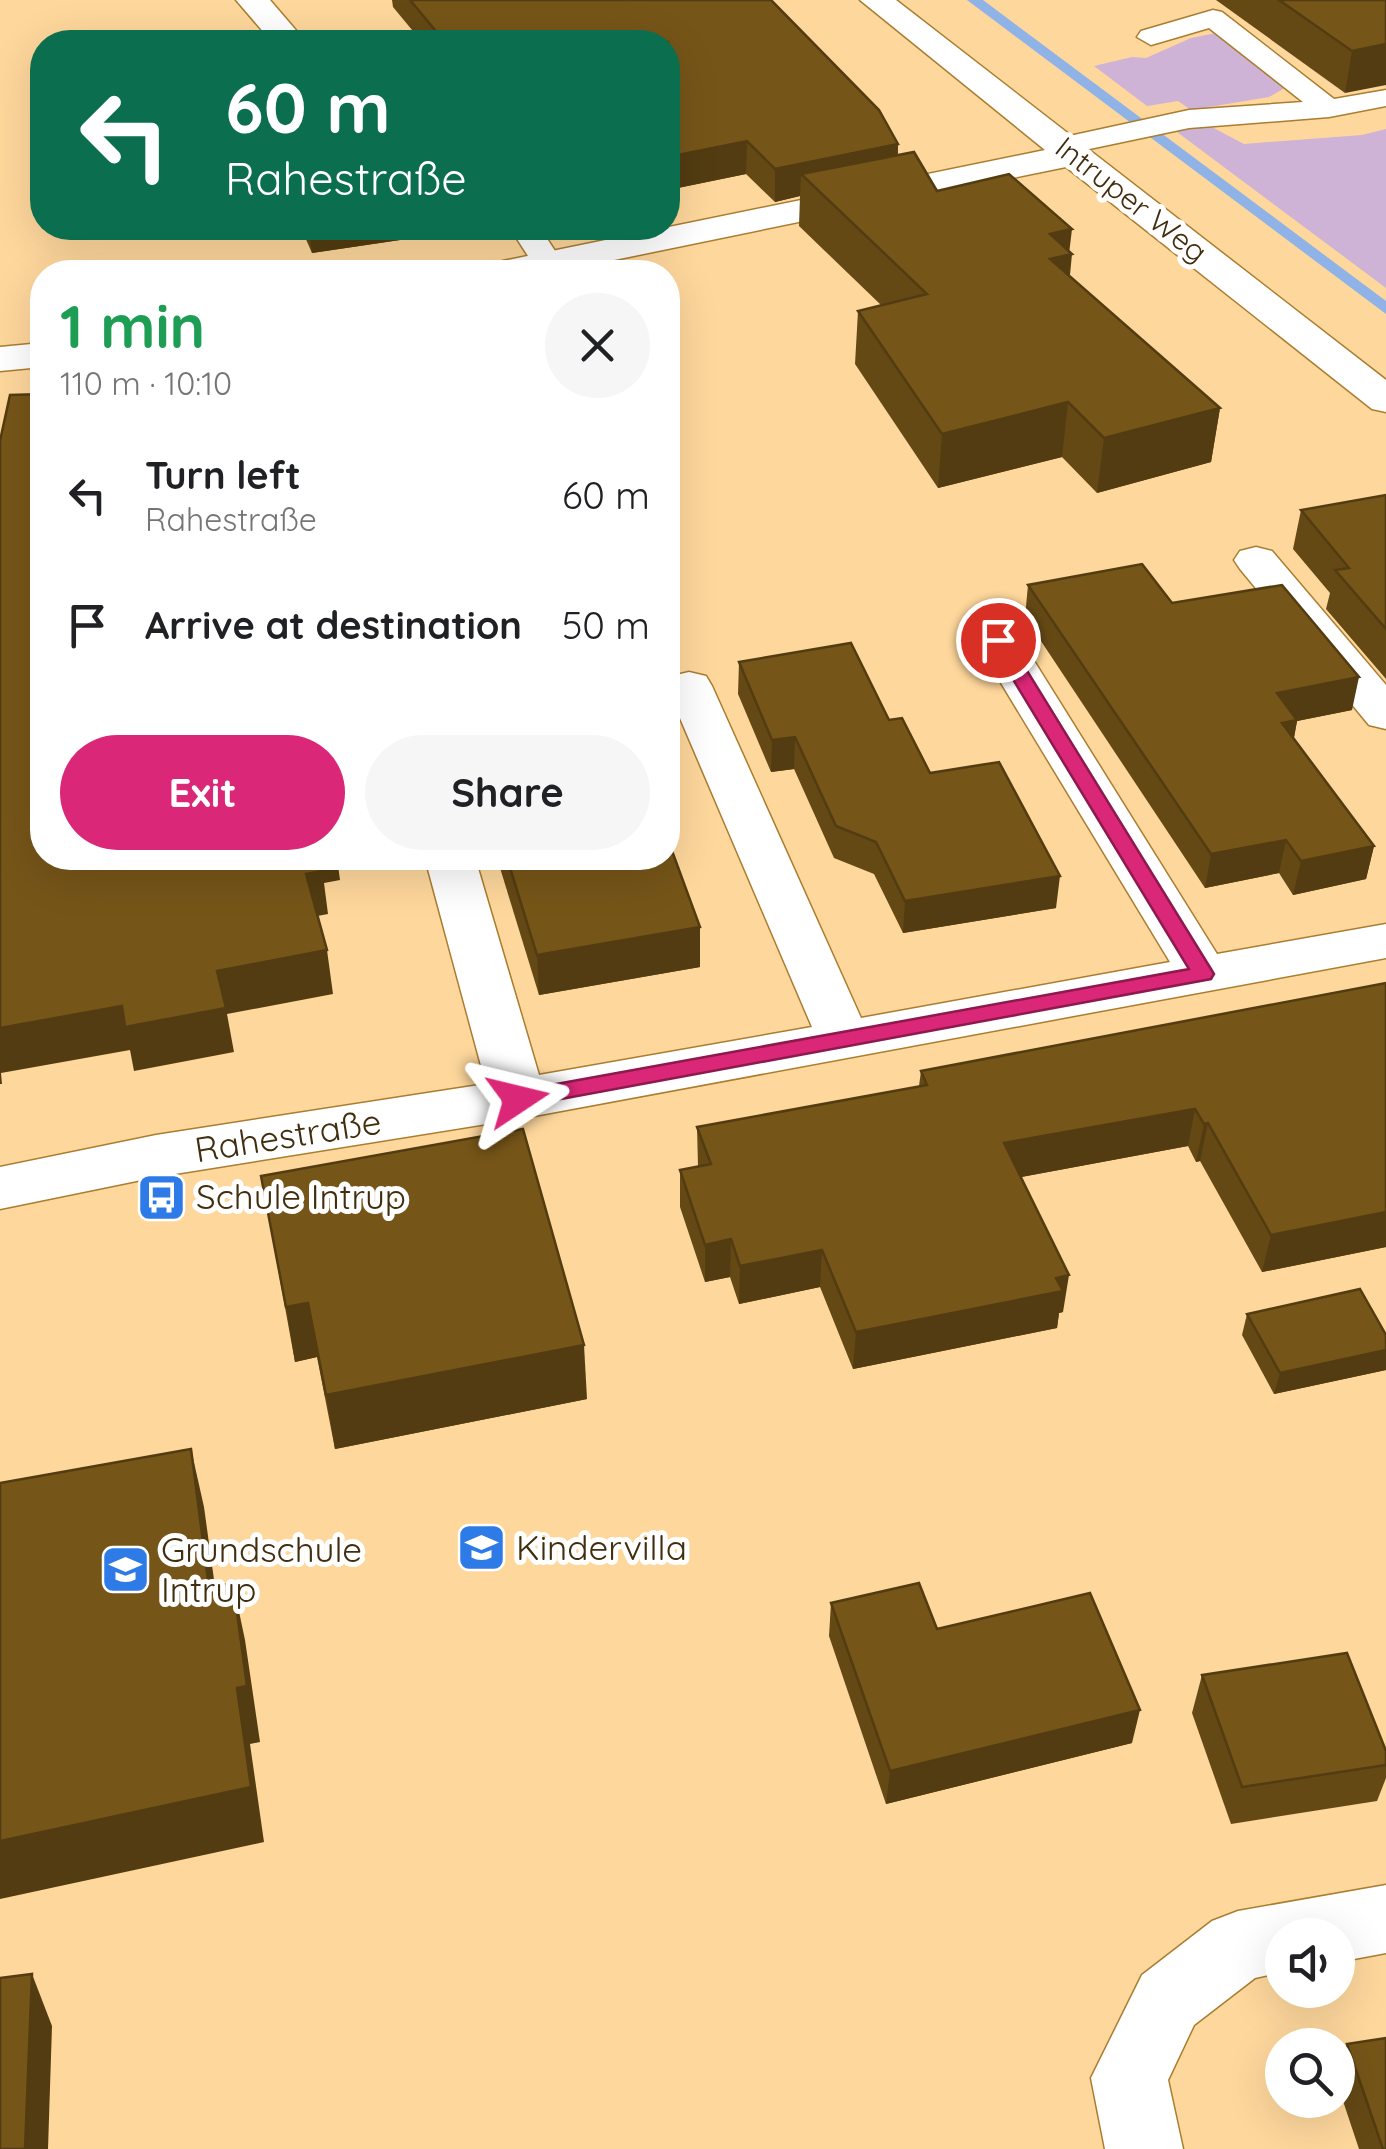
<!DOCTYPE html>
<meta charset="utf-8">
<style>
:root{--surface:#fff;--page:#f6f6f6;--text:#202124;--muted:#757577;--accent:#db2777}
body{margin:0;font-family:Quicksand,sans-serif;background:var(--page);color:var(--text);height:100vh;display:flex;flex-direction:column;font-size:38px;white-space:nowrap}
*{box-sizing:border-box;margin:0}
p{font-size:32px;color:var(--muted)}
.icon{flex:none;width:55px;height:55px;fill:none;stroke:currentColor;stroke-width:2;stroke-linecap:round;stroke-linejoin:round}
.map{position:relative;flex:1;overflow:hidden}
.panel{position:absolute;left:30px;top:260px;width:650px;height:610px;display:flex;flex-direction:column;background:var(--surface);border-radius:40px;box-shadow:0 10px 40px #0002}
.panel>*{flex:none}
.top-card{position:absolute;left:30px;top:30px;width:650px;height:210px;border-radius:40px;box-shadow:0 10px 40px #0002;background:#0b6e4f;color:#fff;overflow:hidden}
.controls{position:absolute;left:1265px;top:1918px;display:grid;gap:20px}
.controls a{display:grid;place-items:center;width:90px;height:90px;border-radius:50%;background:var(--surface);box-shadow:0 10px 40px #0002;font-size:50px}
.pin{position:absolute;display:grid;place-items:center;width:85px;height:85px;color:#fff;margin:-42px;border:5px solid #fff;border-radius:50%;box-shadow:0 2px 10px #0007}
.me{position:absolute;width:110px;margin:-55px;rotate:80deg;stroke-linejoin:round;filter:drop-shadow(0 0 8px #0008)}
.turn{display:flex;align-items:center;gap:35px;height:210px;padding:0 30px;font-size:45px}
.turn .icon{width:130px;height:130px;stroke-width:2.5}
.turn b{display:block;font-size:70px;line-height:85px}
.round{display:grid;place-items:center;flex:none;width:105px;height:105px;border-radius:52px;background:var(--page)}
.head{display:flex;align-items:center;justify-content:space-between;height:170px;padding:0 30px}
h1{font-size:60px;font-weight:800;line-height:75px;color:#1e9e55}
.button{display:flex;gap:20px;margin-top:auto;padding:20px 30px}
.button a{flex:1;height:115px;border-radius:60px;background:var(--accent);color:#fff;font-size:40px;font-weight:800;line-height:115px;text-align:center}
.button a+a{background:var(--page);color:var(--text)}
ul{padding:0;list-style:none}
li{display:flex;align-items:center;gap:30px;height:130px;padding:0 30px}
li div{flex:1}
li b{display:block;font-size:38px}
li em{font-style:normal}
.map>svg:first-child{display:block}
.green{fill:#ceb3d7}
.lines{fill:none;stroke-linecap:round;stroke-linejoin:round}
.stream{fill:#8fb2e7;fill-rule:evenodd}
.service-casing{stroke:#aa7d2f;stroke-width:3}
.minor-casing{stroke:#aa7d2f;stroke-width:3}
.service{fill:#fff;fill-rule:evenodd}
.minor{fill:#fff;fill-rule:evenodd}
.wall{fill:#654915}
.shaded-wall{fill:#533c11}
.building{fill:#765518;stroke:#533c11;stroke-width:2.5}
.route{fill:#db2777;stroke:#8e194d;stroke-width:2.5}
.labels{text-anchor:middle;stroke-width:10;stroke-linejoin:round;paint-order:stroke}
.far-street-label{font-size:30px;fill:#412e0e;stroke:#fff}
.street-label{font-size:35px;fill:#412e0e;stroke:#fff}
.poi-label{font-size:35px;fill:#412e0e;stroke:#fff;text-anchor:start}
</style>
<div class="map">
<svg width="1386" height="2149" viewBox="0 0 1386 2149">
<rect width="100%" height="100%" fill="#fed79c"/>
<g class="green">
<polygon points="1216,33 1283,83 1283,89 1269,97 1191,110 1178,101 1147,106 1094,66 1132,57 1146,58 1191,38"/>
<polygon points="1210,126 1244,144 1362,135 1386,129 1386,288 1173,129"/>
</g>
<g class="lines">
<polygon class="stream" points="967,0 983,0 1386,301 1386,314"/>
<defs>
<g id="service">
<polygon points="1213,10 1222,12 1334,99 1386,90 1386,106 1329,117 1189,128 1061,155 1051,152 1047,146 1051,140 1189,110 1303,102 1209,28 1151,45 1137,37 1141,31"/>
<polygon points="510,228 540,228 563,263 559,270 537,270"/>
</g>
<g id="minor">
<polygon points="236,0 270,0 306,42 272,42"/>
<polygon points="860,0 896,0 1386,380 1386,412 1372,409 1066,167 556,272 484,272 490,264 503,261 1045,150"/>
<polygon points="42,343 42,367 0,371 0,347"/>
<polygon points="1256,547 1272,551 1386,685 1386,729 1369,725 1240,569 1234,560 1240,551"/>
<polygon points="998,626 1014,630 1021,640 1217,954 1386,924 1386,958 518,1119 156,1177 0,1209 0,1167 156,1135 486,1084 425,858 475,858 539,1075 812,1027 668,690 672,676 689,672 706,676 712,686 861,1018 1170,962 975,640 982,630"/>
<polygon points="1386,1885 1386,1953 1338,1962 1338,1935 1282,1935 1282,1972 1255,1978 1194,2025 1168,2080 1183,2149 1105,2149 1091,2078 1142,1975 1212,1921 1238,1911"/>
</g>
</defs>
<use href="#service" class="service-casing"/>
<use href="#minor" class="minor-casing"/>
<use href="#service" class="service"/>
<use href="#minor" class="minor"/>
</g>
<g class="wall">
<polygon points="392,0 771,0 898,144 898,155 937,191 1069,251 1070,276 1220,408 1211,462 1097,493 1062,457 938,488 855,364 858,311 881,305 799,226 800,196 775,202 746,174 668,190 668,42 422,42 393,7"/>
<polygon points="1216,0 1386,0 1345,93"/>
<polygon points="301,228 399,228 400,240 312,253"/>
<polygon points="1386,495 1386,679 1326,609 1330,593 1293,549 1301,510"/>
<polygon points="1028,585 1352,710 1297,721 1294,738 1374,846 1366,879 1293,895 1279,873 1205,888 1025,617"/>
<polygon points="739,662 889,720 930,773 1056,908 903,933 874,874 834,858 794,769 771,772 738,694"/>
<polygon points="497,858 668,858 700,967 539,995"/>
<polygon points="1386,983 1386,1247 1262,1272 1200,1161 1196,1162 1188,1146 1021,1177 1063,1312 1059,1313 1057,1328 853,1369 820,1287 739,1304 730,1277 705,1282 680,1207 680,1170 698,1166 697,1127 919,1086 921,1071"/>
<polygon points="261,1176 587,1399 335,1449 317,1357 295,1362"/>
<polygon points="1247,1314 1386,1335 1386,1370 1274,1394 1242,1335"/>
<polygon points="831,1603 937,1629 1132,1743 886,1804 829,1636"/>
<polygon points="1202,1675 1386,1751 1386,1778 1377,1801 1231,1824 1192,1713"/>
<polygon points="1347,2044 1386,2149 1359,2149 1338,2086 1338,2067"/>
</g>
<g class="shaded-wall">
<polygon points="1386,44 1386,85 1345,93 1352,51"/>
<polygon points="747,141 746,174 668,190 668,157"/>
<polygon points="898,144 896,177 801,174 800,196 775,202 775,169"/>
<polygon points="309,228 399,228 400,240 312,253"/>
<polygon points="1072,229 1069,254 1072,254 1067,306 1044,286 1050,234"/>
<polygon points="1068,402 1062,457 938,488 942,434"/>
<polygon points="1220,408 1211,462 1097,493 1104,438"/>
<polygon points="1359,677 1352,710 1297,721 1291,753 1277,693"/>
<polygon points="795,737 794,769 771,772 772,740"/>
<polygon points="1286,840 1279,873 1205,888 1211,854"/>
<polygon points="1374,846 1366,879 1293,895 1301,861"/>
<polygon points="316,858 337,858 340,880 324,883 328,914 312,917 306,874"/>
<polygon points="1060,876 1056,908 903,933 905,901"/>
<polygon points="700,927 700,967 539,995 537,955"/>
<polygon points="327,950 333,994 227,1014 234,1052 134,1071 130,1050 1,1073 2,1084 0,1084 0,1028 122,1006 217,971"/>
<polygon points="1195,1109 1188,1146 1000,1181 1004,1143"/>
<polygon points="1208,1123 1200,1161 1196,1162 1204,1124"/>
<polygon points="1386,1212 1386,1247 1262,1272 1271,1235"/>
<polygon points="731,1239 730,1277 705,1282 705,1245"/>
<polygon points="822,1250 820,1287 739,1304 740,1266"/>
<polygon points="1069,1275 1063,1312 1059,1313 1057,1328 853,1369 856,1332"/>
<polygon points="308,1303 317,1357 295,1362 286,1307"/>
<polygon points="584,1345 587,1399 335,1449 326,1395"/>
<polygon points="1386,1350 1386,1370 1274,1394 1280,1373"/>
<polygon points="191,1449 204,1507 223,1645 209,1588"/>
<polygon points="233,1583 245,1640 260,1742 250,1744 264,1842 0,1899 0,1841 237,1688"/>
<polygon points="1140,1710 1132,1743 886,1804 890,1771"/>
<polygon points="32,1974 52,2026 48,2149 25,2149"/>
</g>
<g class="building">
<polygon points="410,0 771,0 879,110 898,144 775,169 747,141 668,157 668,42 445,42"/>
<polygon points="1279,0 1386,0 1386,44 1352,51"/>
<polygon points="914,152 937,191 1009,174 1072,229 1050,234 1072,254 1050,259 1220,408 1104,438 1068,402 942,434 858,311 927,294 801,174"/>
<polygon points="42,394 42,858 318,858 322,871 306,874 327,950 217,971 226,1008 125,1027 122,1006 0,1028 0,441 10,395"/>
<polygon points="1386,495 1386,629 1335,570 1349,568 1301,510"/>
<polygon points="1142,564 1172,603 1282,585 1359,677 1277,693 1297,720 1282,723 1374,846 1301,861 1286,840 1211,854 1028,585"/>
<polygon points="851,643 889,720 902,718 930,773 999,762 1060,876 905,901 876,842 836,826 795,737 772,740 739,662"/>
<polygon points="668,840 700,927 537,955 507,858 668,858"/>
<polygon points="1386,983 1386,1212 1271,1235 1208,1123 1204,1124 1195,1109 1004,1143 1069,1275 1056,1278 1063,1291 856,1332 822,1250 740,1266 731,1239 705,1245 680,1170 711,1164 697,1127 927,1085 921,1071"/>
<polygon points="523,1129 584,1345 326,1395 308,1303 286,1307 261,1176"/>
<polygon points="1360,1289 1386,1335 1386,1350 1280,1373 1247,1314"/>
<polygon points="191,1449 209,1588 233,1583 247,1686 237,1688 251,1787 0,1841 0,1483"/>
<polygon points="919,1583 937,1629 1090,1593 1140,1710 890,1771 831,1603"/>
<polygon points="1347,1653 1386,1751 1386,1765 1242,1787 1202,1675"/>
<polygon points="32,1974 25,2149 0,2149 0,1978"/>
<polygon points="1386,2038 1386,2149 1383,2149 1347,2044"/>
</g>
<polygon class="route" points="998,634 1008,640 1211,969 1214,974 1211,979 518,1107 510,1105 507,1099 518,1091 1189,969 989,640"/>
<defs>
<symbol id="bus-square" viewBox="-11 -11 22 22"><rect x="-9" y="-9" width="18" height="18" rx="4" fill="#2e7be7" stroke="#fff"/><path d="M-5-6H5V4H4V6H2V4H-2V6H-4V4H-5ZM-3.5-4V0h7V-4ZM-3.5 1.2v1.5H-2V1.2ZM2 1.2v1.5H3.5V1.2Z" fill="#fff"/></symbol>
<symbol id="school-square" viewBox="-11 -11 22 22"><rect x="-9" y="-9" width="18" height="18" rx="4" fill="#2e7be7" stroke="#fff"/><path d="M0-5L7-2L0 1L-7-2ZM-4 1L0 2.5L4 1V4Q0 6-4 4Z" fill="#fff"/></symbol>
</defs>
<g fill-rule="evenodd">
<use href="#bus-square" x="134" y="1170" width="55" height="55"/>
<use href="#school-square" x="454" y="1520" width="55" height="55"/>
<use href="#school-square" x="98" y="1542" width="55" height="55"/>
</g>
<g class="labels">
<g class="far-street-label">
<text transform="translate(1131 200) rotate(38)" y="10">Intruper Weg</text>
</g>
<g class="street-label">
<text transform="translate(288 1136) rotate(-9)" y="12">Rahestraße</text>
</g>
<g class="poi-label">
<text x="196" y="1209">Schule Intrup</text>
<text x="516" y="1560">Kindervilla</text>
<text x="161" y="1562">Grundschule<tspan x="161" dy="40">Intrup</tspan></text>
</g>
</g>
</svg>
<div class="controls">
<a><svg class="icon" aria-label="sound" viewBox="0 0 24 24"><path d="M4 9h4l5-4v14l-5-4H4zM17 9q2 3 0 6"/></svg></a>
<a><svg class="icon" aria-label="search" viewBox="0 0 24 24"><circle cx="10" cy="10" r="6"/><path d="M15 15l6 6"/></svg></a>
</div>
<div class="pin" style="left:998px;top:640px;background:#d93025"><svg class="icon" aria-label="arrive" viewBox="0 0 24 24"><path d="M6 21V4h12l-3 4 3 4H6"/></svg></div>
<svg class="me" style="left:518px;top:1099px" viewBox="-20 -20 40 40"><path d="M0-17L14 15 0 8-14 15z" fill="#db2777" stroke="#fff" stroke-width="4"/></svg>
<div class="top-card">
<div class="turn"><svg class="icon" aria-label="left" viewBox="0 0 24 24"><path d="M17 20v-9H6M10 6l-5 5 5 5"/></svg><div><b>60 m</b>Rahestraße</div></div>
</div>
<section class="panel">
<div class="head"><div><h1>1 min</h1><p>110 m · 10:10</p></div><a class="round"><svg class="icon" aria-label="close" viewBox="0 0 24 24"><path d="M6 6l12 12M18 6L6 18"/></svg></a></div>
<ul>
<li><svg class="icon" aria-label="left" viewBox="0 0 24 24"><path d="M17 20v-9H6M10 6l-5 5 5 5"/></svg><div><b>Turn left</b><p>Rahestraße</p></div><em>60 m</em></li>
<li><svg class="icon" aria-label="arrive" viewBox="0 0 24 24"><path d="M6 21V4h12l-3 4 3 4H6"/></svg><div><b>Arrive at destination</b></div><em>50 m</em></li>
</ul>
<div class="button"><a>Exit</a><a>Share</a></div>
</section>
</div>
